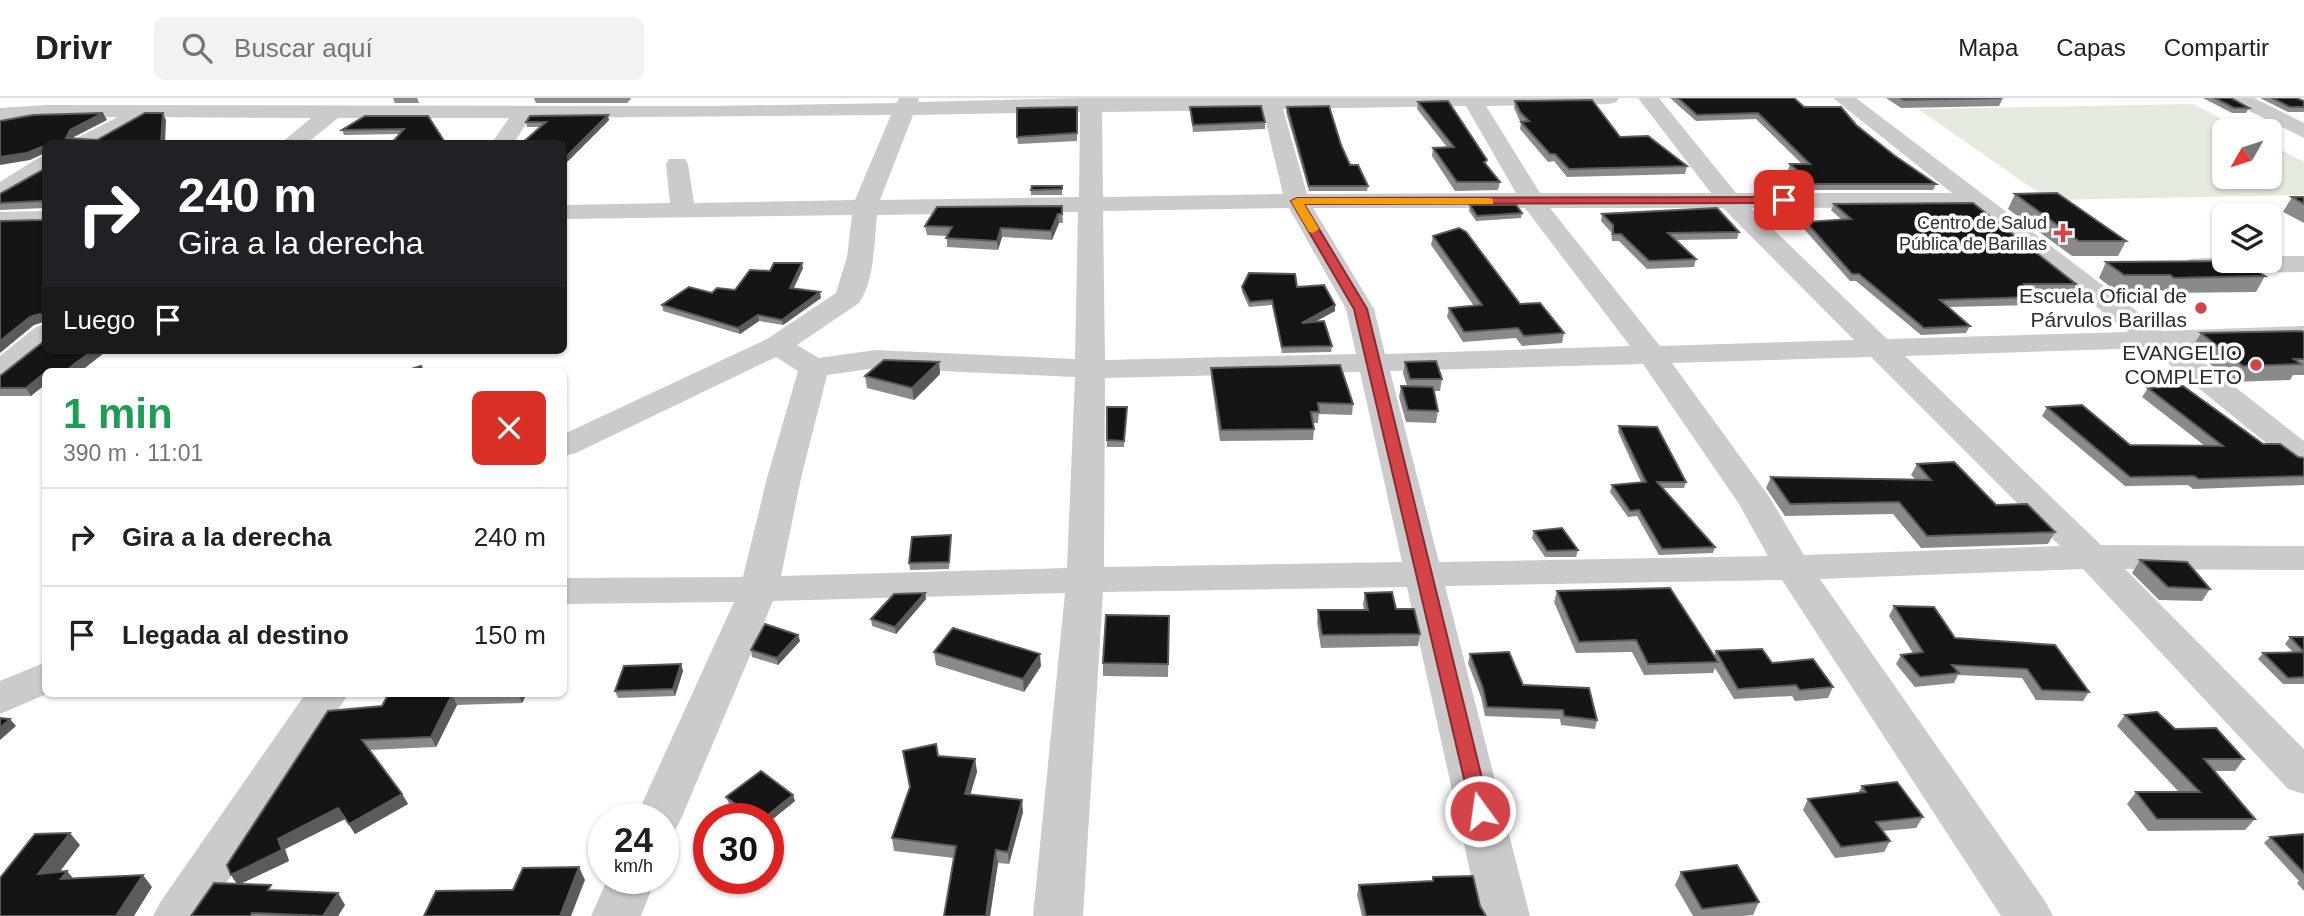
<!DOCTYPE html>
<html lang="es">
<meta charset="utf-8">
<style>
:root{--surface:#fff;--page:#f2f2f2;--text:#202124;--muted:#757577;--line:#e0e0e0}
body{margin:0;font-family:Helvetica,sans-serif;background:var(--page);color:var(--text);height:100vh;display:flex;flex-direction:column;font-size:26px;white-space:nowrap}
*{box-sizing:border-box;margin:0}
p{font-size:23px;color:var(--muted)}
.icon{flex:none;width:38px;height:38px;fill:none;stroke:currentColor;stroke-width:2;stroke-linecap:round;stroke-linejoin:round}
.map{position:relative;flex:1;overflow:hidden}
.panel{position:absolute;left:42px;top:270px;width:525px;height:329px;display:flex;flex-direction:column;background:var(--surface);border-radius:10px;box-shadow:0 2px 5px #0004}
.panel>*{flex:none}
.banner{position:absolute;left:42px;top:42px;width:525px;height:214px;border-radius:10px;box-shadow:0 2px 5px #0004;background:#202124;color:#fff;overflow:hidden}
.needle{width:46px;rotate:231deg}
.controls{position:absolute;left:2212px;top:21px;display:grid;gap:14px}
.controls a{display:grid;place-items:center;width:70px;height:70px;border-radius:10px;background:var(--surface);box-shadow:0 2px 5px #0004;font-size:35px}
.speed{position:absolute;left:588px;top:705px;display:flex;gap:14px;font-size:35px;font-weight:700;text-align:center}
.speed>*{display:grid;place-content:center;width:91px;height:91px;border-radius:50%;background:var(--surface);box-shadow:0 2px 5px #0004;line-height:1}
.speed small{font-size:18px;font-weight:400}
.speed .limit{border:10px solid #d22;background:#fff;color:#111}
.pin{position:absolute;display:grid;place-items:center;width:60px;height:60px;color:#fff;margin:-30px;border-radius:14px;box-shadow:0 4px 10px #0006}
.me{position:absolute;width:77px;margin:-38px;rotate:346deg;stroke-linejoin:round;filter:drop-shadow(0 0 5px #0008)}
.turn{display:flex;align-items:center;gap:24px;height:147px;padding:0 21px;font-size:32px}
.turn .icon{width:91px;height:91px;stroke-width:2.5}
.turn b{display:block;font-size:49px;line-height:60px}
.then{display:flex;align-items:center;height:66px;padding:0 21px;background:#0003;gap:14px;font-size:26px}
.round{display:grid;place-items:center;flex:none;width:74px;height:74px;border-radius:10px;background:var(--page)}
.head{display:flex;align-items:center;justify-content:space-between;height:119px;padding:0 21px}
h1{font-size:42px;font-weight:700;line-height:52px;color:#1e9e55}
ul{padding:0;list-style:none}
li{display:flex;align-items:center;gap:21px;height:98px;padding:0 21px;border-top:2px solid var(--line)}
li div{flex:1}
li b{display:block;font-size:26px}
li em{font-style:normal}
header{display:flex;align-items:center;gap:42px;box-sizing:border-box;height:98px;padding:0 35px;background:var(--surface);border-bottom:2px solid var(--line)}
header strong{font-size:33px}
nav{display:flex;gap:38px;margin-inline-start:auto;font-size:24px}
.search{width:490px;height:63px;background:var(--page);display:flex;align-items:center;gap:18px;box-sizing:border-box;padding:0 24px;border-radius:10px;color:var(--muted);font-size:26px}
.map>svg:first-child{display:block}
.green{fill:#e4eade}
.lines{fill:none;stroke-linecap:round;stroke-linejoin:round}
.minor{fill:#cbcbcb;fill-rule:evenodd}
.wall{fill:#8a8a8a}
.shaded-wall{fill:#5b5b5b}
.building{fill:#151515;stroke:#5b5b5b;stroke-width:2}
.route{fill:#d34347;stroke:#892c2e;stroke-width:2}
.slow{fill:#f59e0b}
.poi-dot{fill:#d34347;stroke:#fff;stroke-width:2.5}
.labels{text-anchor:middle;stroke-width:7;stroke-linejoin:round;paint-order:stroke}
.far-poi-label{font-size:18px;fill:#2e2e2e;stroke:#fff;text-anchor:end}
.poi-label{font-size:21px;fill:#2e2e2e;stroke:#fff;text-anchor:end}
</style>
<header>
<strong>Drivr</strong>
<div class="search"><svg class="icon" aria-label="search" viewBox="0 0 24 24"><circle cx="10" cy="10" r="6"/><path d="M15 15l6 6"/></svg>Buscar aquí</div>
<nav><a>Mapa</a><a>Capas</a><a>Compartir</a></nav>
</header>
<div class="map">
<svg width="2304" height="818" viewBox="0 0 2304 818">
<rect width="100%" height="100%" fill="#fff"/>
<polygon class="green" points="2193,6 2245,33 2224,33 2224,79 2270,79 2270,46 2304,64 2304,97 2049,102 1918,11"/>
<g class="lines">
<g class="minor">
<path d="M 899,0 L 919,0 L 918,4 L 1081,0 L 1619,0 L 1616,4 L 1609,6 L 1486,8 L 1540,95 L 1711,95 L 1638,0 L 1659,0 L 1736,95 L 1952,95 L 1833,0 L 1856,0 L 2163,233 L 2304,228 L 2304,246 L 2184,249 L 2304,343 L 2304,369 L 2292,366 L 2149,250 L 1905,258 L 2101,447 L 2304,448 L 2304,472 L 2125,471 L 2304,651 L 2304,696 L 2288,691 L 2083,471 L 1820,481 L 2045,803 L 2053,818 L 2001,818 L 1782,482 L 1445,488 L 1530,818 L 1480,818 L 1407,489 L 1103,494 L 1083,818 L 1033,818 L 1065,495 L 773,503 L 681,721 L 674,734 L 663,738 L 663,721 L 635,721 L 734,504 L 564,506 L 564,480 L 743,479 L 767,380 L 798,273 L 776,259 L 576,355 L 564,358 L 564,336 L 767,241 L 836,195 L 847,159 L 852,117 L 564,121 L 564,107 L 670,105 L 666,66 L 669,61 L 685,61 L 688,66 L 694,105 L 855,102 L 891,17 L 530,20 L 513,46 L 491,46 L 509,20 L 338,20 L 306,46 L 280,46 L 311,20 L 148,19 L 101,46 L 72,46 L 75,41 L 118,19 L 0,22 L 0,10 L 46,7 L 708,8 L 897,5 ZM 1466,8 L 1516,95 L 1307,96 L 1283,11 ZM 1263,12 L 1283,96 L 1103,99 L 1102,14 ZM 1080,14 L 1079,99 L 880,102 L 913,17 ZM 1971,109 L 2128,234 L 1887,241 L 1751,110 ZM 1289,110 L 1346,211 L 1356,256 L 1105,262 L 1103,113 ZM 1313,110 L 1525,110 L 1630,248 L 1385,256 L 1374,211 ZM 1550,110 L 1723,110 L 1854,242 L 1660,248 ZM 1078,114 L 1075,261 L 876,252 L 819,260 L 797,247 L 859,205 C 875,181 874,144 877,117 ZM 1871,259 L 2060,448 L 1804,457 L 1768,397 L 1672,265 ZM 1643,266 L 1739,406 L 1768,458 L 1439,464 L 1390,273 ZM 876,270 L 1075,279 L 1067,470 L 781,478 L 801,380 L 827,277 ZM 1360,274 L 1402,464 L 1104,469 L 1105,280 Z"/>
<polygon points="2228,0 2254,0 2304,25 2304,40 2231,4"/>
<polygon points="46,58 46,76 8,100 0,102 0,84 38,60"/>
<polygon points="46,113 46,127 0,128 0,114"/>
<polygon points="2270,158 2304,158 2304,174 2198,175 2189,173 2185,167 2189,161 2224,159 2224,163 2270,163"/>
<polygon points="46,226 46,250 11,279 0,282 0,258 36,229"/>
<polygon points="46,564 46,595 49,595 0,616 0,583"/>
<polygon points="306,595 349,595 205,818 153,818 161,803"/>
<polygon points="608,780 656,780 641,818 591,818"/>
</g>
</g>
<g class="wall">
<polygon points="393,0 417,0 419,5 395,5"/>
<polygon points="534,0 630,0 631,1 627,5 536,5"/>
<polygon points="1670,0 1794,0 1804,9 1856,27 1895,58 1936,86 1933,92 1810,92 1788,72 1790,66 1802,66 1756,21 1696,23"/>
<polygon points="1886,0 2003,0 1999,8 1901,10"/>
<polygon points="2203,0 2231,0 2249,10 2246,15 2232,15"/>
<polygon points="2260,0 2296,0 2304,3 2304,14 2288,14"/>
<polygon points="1515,3 1620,39 1687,68 1685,76 1567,79 1554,63 1548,64 1520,31 1521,24 1519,21 1514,10"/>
<polygon points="1418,4 1487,62 1486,66 1500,84 1498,92 1455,93 1432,58 1433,50 1447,49 1417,11"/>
<polygon points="1077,9 1077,43 1018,46 1017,39"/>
<polygon points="1190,9 1265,24 1265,31 1193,34"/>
<polygon points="1287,9 1341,47 1350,67 1368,88 1367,93 1309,93 1286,14"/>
<polygon points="428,18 399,36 344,37 342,32"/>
<polygon points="609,22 564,67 565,72 564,74 564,46 540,29 527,29 526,24"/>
<polygon points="44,71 81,273 46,273 31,298 0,298 0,278 43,244 44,224 34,227 42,122 44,120 45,110 0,112 0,96"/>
<polygon points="1062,88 1062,97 1031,97 1031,92"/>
<polygon points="2015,96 2126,143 2118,158 2072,158 2008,111"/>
<polygon points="2292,99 2304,99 2304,125 2283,114"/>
<polygon points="1834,106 2076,186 2073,193 2031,193 2038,199 2034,207 1948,209 1970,228 1966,235 1921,237 1856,183 1850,183 1804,131 1806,124 1842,122 1831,112"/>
<polygon points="1470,107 1522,115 1521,120 1476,123 1469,113"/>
<polygon points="1062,108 1063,125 1059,125 1052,142 1002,139 998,152 947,149 947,138 927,137 925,128"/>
<polygon points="1602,116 1739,134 1737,141 1675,142 1696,161 1694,169 1647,171 1619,143 1612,143 1611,134 1601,123"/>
<polygon points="1433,138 1520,206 1564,235 1562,245 1522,248 1516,240 1463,244 1447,219 1449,210 1474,208 1431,147"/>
<polygon points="2106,164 2265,178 2256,194 2166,195 2161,192 2116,193 2099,180"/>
<polygon points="803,170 793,191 821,200 783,227 759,223 740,236 663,213 662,207 712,195 735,192 770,173"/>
<polygon points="1242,189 1297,189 1335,213 1314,224 1332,248 1331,254 1282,255 1272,207 1249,209 1242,194"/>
<polygon points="2304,234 2304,277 2293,277 2290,282 2233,284 2191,251 2201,235"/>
<polygon points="939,264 940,276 914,302 867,290 865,278"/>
<polygon points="1405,264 1442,281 1440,293 1434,293 1438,313 1436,325 1406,324 1399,299 1401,288 1407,288 1403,275"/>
<polygon points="1211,270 1353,306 1352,317 1319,316 1318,325 1313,325 1314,331 1313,342 1220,343 1211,280"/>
<polygon points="2148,290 2263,346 2298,359 2304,360 2304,387 2193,391 2188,387 2125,388 2042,318 2047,309 2130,347 2205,348 2142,299"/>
<polygon points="1107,309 1127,309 1124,349 1107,349"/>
<polygon points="1619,328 1686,384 1684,390 1662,390 1715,449 1713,455 1659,457 1637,418 1628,419 1610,394 1612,387 1641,384 1618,334"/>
<polygon points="1917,366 1996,407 2055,434 2048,446 1921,450 1893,416 1785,418 1766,390 1771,379 1915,381 1911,377"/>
<polygon points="1534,433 1578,452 1576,459 1545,459 1532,440"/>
<polygon points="951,444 949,471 910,472 909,465"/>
<polygon points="2140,462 2210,491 2202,503 2159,502 2132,475"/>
<polygon points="1557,493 1714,558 1716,553 1772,565 1833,589 1828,600 1795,603 1792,598 1734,601 1715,570 1713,575 1644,577 1632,554 1576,555 1554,504"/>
<polygon points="925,495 926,501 896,536 872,528 871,521"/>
<polygon points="1365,495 1420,536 1418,548 1321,550 1317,525 1318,512 1364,512 1363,507"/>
<polygon points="1894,508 1955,540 2089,594 2083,603 2036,602 2022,580 1958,577 1954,585 1915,589 1896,566 1901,557 1913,555 1889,518"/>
<polygon points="1169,518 1168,579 1103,578 1103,565"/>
<polygon points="798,537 800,543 778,567 752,559 751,552"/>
<polygon points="2290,539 2304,539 2304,586 2283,586 2258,561 2263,555 2293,554 2285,546"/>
<polygon points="934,554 1041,568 1024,594 936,567"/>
<polygon points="1470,556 1523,587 1597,622 1595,631 1561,627 1560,621 1485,618 1481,599 1468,565"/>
<polygon points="681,566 683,573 675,598 618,600 615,593"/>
<polygon points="389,595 527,595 522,605 457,607 436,649 369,652 402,696 408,706 355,736 345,721 285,751 289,763 240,786 345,807 338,818 191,818 237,786 231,777 382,608"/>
<polygon points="2125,617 2175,631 2244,661 2235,673 2214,673 2255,721 2245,732 2148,733 2127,706 2136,694 2179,694 2117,628"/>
<polygon points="938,658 975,661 977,674 970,696 1023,714 1009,766 998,765 990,818 944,818 954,760 894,753 892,740"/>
<polygon points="1862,688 1923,719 1916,730 1883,733 1890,743 1884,754 1835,760 1803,712 1808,701 1858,695"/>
<polygon points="726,699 795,703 768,725 768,721 748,721 729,706"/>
<polygon points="2304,736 2304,793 2297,785 2299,783 2264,745 2270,739"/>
<polygon points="1681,774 1759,804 1753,817 1742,818 1693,818 1675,787"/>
<polygon points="1433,779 1486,818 1362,818 1357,797 1359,787 1432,783"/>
</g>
<g class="shaded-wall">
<polygon points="103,15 107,22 74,39 70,46 66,40 70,32"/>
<polygon points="163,15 166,22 165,46 161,46"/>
<polygon points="608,17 609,22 564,67 565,72 564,74 564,61"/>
<polygon points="42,49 45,55 30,62 0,67 0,59"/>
<polygon points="1058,116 1059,125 1052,142 1051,133"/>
<polygon points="1001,130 1002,139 998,152 997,143"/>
<polygon points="802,165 803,170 791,196 790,190"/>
<polygon points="820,194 821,200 783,227 782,222"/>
<polygon points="1335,207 1335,213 1302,231 1302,225"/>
<polygon points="40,216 45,223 34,227 0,255 0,243 30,219"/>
<polygon points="758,217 759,223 740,236 738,230"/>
<polygon points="93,252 108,252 81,273 70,273 68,271"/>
<polygon points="939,264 940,276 914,302 912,290"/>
<polygon points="46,274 46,286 31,298 26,290"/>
<polygon points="925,495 926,501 896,536 895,529"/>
<polygon points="798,537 800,543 778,567 777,560"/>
<polygon points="1040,556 1041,568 1024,594 1023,581"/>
<polygon points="681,566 683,573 675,598 673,591"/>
<polygon points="518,595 527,595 522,605"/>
<polygon points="452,597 457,607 436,649 431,639"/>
<polygon points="10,621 16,628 0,642 0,630"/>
<polygon points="975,661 977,674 967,708 965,696"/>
<polygon points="402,696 408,706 355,736 349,726"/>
<polygon points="793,697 795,703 768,725 768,721 763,721"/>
<polygon points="1022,702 1023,714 1009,766 1008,754"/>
<polygon points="338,710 345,721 285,751 289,763 238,787 231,777 278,741"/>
<polygon points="70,735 80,747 49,788 38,776"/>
<polygon points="996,752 998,765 990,818 986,818"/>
<polygon points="579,769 585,782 571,818 560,818"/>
<polygon points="67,773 77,785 61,781"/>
<polygon points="143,777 152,789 134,818 116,818"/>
<polygon points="338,795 345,807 338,818 323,818"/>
</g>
<g class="building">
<polygon points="1678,0 1794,0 1804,9 1841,9 1856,27 1895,58 1936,86 1812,86 1790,66 1810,66 1758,15 1697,17"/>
<polygon points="1901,0 2001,0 1904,2"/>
<polygon points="2215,0 2231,0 2249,10 2234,10"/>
<polygon points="2272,0 2296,0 2304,3 2304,9 2290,9"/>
<polygon points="1592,2 1620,39 1648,38 1687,68 1569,71 1555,56 1550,56 1521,24 1529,23 1520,14 1515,3"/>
<polygon points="1448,3 1487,62 1484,64 1500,84 1457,84 1433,50 1454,49 1418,4"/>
<polygon points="1261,8 1265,24 1193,27 1190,9"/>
<polygon points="1329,8 1341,47 1350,67 1358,67 1368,88 1309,88 1287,9"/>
<polygon points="1077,9 1077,35 1017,39 1017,10"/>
<polygon points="103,15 70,32 66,40 97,42 145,15 163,15 161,46 46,46 46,52 42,49 27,55 0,59 0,23 33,17"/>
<polygon points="608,17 564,61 564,46 521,46 546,24 526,24 530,18"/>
<polygon points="365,18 428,18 446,46 391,46 404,31 342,32"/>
<polygon points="45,64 46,64 46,252 93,252 68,271 50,271 46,273 46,274 26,290 0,290 0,278 43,244 44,218 40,216 30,219 0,243 0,123 42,122 44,120 45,106 42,103 0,105 0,96 44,71"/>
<polygon points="1032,88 1062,88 1062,91 1031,92"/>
<polygon points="2057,95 2126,143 2079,143 2015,96"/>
<polygon points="2292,99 2304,99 2304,106"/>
<polygon points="1973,105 2076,186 2024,186 2038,199 1940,202 1970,228 1924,230 1859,176 1852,176 1806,124 1851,121 1834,106"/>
<polygon points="1470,107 1516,107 1522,115 1477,118"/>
<polygon points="1062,108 1062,116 1058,116 1051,133 1001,130 997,143 946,140 952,129 925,128 937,109"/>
<polygon points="1717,110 1739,134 1668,135 1696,161 1649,163 1621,136 1613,136 1613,127 1602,116"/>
<polygon points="1459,130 1466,134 1520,206 1540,205 1564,235 1524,238 1518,230 1464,234 1449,210 1482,207 1433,138"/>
<polygon points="2241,163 2265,178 2174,180 2170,177 2124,177 2106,164"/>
<polygon points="774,165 802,165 790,190 820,194 782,222 758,217 738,230 662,207 689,189 712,195 717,190 735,192 750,172 770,173"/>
<polygon points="1249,175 1295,176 1297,189 1324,187 1335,207 1302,225 1324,223 1332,248 1282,249 1272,202 1250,204 1242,189"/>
<polygon points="2301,233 2304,234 2304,261 2294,261 2301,266 2243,268 2201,235"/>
<polygon points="884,262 939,264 912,290 865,278"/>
<polygon points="1436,263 1442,281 1410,281 1405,264"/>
<polygon points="1340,267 1353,306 1318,305 1319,314 1311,314 1314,331 1221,332 1211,270"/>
<polygon points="421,268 423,273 405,273"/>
<polygon points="1401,288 1433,289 1438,313 1408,312"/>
<polygon points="2183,288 2263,346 2280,346 2298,359 2304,360 2304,378 2199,381 2194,378 2130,379 2047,309 2082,307 2130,347 2223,348 2148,290"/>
<polygon points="1107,309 1127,309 1124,343 1107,342"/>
<polygon points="1619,328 1657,329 1686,384 1657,384 1715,449 1662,451 1639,412 1630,413 1612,387 1646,384"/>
<polygon points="1954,364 1996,407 2027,406 2055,434 1927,438 1899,404 1790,406 1771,379 1931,382 1917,366"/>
<polygon points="1562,430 1578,452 1547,453 1534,433"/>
<polygon points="951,437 949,464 909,465 912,439"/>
<polygon points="2140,462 2187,464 2210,491 2168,489"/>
<polygon points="1670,490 1718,564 1648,566 1636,542 1579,544 1557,493"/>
<polygon points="1392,494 1396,511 1414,511 1420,536 1322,537 1318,512 1368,512 1365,495"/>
<polygon points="925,495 895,529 871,521 894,496"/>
<polygon points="1894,508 1934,509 1955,540 2055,547 2089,594 2042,592 2027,571 1952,567 1959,575 1920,579 1901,557 1923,554"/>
<polygon points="1106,517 1169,518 1168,566 1103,565"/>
<polygon points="765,526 798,537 777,560 751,552"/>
<polygon points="953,530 1040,556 1023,581 934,554"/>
<polygon points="2290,539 2304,539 2304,579 2288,580 2263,555 2304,554"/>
<polygon points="1762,551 1772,565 1813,561 1833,589 1800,592 1796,587 1738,591 1716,553"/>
<polygon points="1509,554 1523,587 1589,590 1597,622 1564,618 1563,612 1487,609 1483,590 1470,556"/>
<polygon points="681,566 673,591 615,593 624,568"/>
<polygon points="389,595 509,595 452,597 431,639 362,642 402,696 349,726 338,710 278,741 282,752 231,777 227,767 328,613 382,608"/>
<polygon points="2157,614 2175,631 2216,630 2244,661 2204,661 2255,721 2157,721 2136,694 2200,694 2125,617"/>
<polygon points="0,620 10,621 0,630"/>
<polygon points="936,646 938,658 975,661 965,696 1022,702 1008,754 996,752 986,818 944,818 956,748 892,740 910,689 903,653"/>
<polygon points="761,673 793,697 763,721 755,721 726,699"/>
<polygon points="1897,684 1923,719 1876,724 1890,743 1841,749 1808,701 1866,694 1862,688"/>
<polygon points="70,735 38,776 67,773 61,781 143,777 116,818 0,818 0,780 35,736"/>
<polygon points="2304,736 2304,775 2270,739"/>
<polygon points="1737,767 1759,804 1702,811 1681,774"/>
<polygon points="579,769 560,818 424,818 436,793 513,792 523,770"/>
<polygon points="1473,778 1480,808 1486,818 1366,818 1359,787 1433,783 1433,779"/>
<polygon points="214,785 271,787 268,792 338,795 323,818 252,815 250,818 191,818"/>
</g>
<polygon class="route" points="1784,99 1790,102 1788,105 1304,106 1367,211 1490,713 1487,719 1480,722 1473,719 1354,211 1291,103 1297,100"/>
<polygon class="slow" points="1489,100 1493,101 1493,106 1304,106 1319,131 1313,135 1309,134 1291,103 1297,100"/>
<g class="poi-dot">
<path d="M2059.5 124.5h7v7h7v7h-7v7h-7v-7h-7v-7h7z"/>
<circle cx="2201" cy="210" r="7"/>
<circle cx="2256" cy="267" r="7"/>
</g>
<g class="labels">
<g class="far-poi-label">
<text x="2047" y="131">Centro de Salud<tspan x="2047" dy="21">Pública de Barillas</tspan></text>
</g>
<g class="poi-label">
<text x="2187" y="205">Escuela Oficial de<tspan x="2187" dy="24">Párvulos Barillas</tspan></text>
<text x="2242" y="262">EVANGELIO<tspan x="2242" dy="24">COMPLETO</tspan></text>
</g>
</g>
</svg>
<div class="controls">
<a><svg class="needle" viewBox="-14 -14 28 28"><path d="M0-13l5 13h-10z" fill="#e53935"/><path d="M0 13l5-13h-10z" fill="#757577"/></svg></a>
<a><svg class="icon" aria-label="layers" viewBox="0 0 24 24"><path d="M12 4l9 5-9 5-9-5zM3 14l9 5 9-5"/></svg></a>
</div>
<div class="speed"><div>24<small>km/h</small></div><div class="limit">30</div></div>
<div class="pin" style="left:1784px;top:102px;background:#d93025"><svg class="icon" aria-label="arrive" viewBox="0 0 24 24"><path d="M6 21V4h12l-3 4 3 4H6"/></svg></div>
<svg class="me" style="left:1480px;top:713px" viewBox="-20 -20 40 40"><circle r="17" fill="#d34347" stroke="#fff" stroke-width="3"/><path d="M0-11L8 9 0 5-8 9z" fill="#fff"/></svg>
<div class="banner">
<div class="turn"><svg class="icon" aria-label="right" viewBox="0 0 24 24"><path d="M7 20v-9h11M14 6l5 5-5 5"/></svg><div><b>240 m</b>Gira a la derecha</div></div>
<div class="then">Luego<svg class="icon" aria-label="arrive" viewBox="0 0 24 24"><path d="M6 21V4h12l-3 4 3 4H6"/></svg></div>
</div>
<section class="panel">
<div class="head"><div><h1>1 min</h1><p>390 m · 11:01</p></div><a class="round" style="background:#d93025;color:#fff"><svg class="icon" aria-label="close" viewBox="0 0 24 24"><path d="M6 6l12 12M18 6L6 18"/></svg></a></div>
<ul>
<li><svg class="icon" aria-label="right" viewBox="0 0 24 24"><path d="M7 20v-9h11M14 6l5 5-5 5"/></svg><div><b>Gira a la derecha</b></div><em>240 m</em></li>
<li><svg class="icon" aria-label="arrive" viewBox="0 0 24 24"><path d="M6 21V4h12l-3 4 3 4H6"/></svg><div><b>Llegada al destino</b></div><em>150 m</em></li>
</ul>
</section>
</div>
